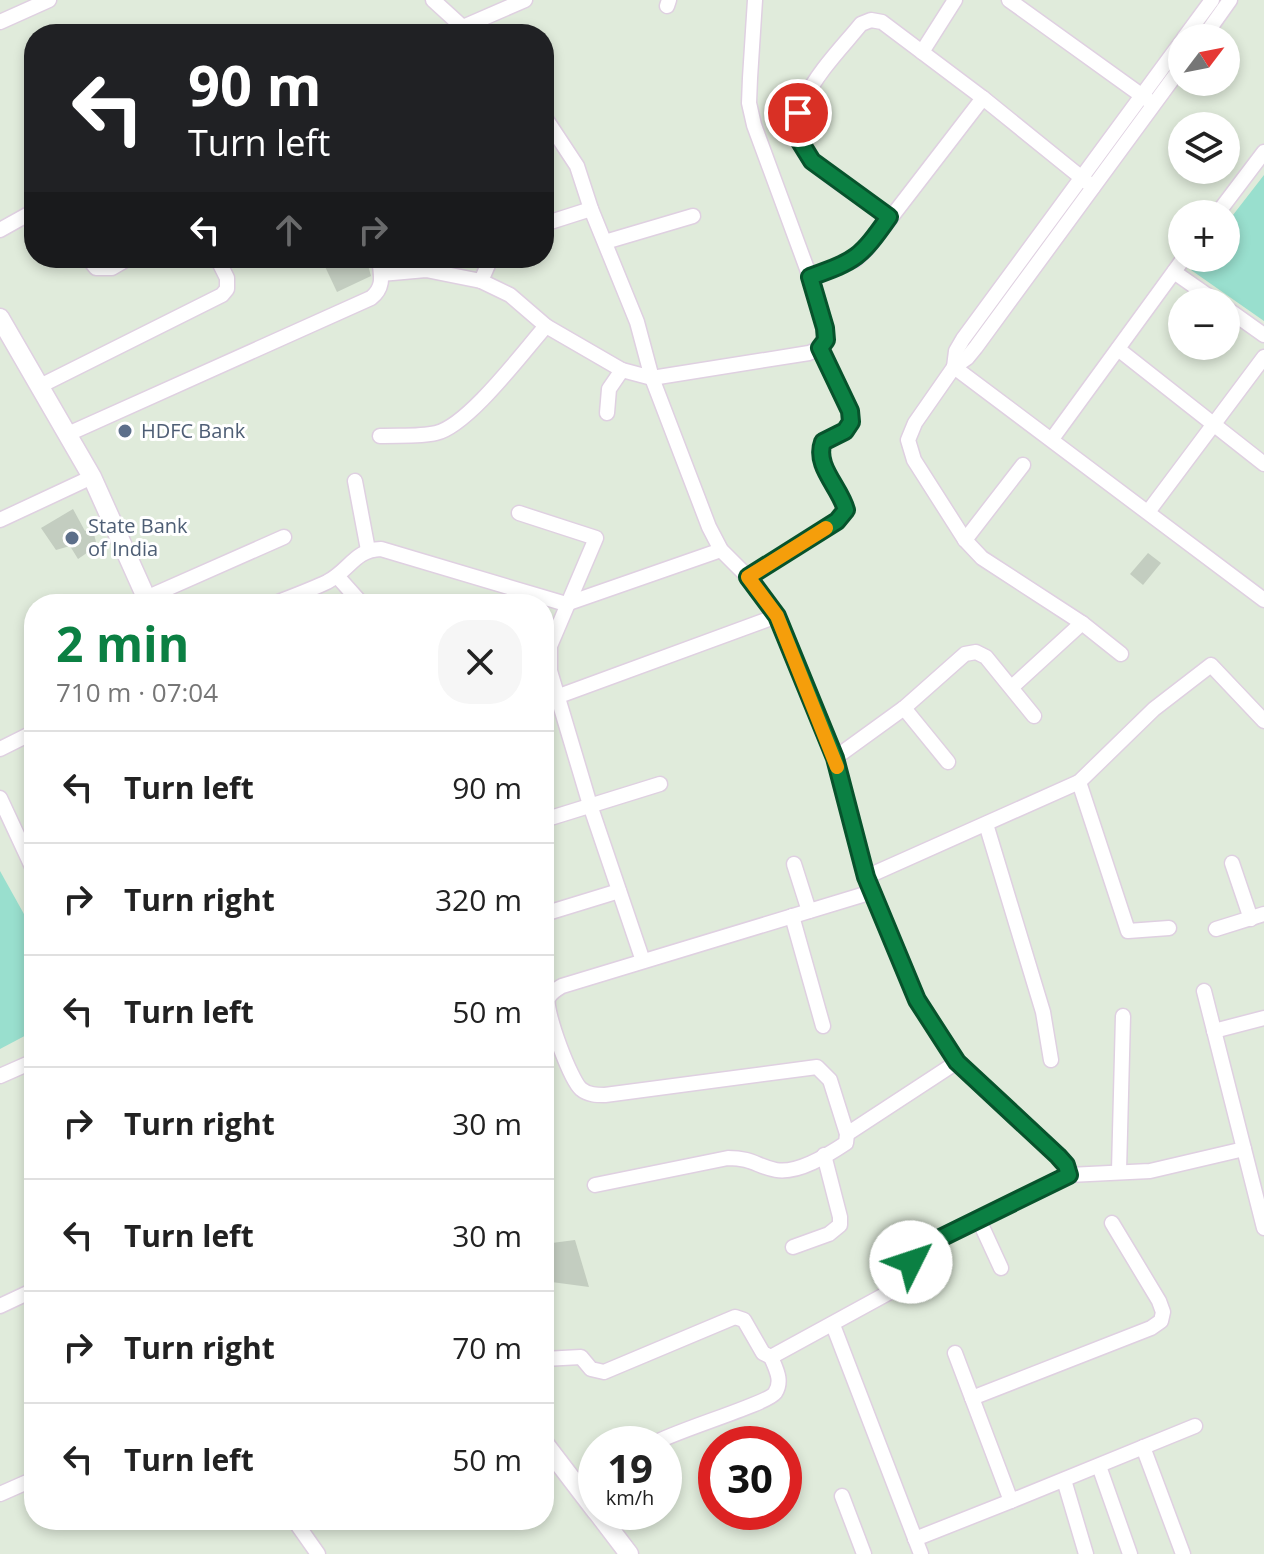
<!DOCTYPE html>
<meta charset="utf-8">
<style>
:root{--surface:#fff;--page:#f6f6f6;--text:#222;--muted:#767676;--line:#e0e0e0;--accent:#0b8043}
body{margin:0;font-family:"Open Sans",sans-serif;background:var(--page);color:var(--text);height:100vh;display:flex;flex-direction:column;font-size:30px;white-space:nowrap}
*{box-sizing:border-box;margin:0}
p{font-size:26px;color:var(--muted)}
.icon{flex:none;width:44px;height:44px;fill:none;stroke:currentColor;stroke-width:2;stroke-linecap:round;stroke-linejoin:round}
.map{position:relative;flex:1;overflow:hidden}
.drawer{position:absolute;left:24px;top:594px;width:530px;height:936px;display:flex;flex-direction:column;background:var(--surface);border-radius:32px;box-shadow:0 4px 12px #0003}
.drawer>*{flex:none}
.top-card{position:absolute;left:24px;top:24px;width:530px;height:244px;border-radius:32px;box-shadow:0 4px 12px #0003;background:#202124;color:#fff;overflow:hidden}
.needle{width:52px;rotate:58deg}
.controls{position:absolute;left:1168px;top:24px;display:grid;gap:16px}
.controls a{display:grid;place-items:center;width:72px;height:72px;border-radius:50%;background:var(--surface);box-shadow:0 4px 12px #0003;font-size:40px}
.speed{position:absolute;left:578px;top:1426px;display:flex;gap:16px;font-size:40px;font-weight:700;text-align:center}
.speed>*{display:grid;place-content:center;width:104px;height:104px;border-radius:50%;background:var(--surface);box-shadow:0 4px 12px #0003;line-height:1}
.speed small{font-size:20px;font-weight:400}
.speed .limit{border:12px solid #d22;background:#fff;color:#111}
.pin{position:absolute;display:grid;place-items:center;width:68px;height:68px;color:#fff;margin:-34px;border:4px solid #fff;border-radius:50%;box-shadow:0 2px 8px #0007}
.me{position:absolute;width:88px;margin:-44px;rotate:49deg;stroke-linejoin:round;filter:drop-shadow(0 0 6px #0008)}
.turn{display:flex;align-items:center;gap:28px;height:168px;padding:0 32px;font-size:36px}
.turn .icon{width:104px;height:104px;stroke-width:2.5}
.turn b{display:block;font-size:56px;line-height:68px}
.lanes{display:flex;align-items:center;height:76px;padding:0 32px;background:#0003;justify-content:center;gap:40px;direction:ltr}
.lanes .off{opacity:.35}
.round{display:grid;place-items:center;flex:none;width:84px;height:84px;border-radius:32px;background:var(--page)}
.head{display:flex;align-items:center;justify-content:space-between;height:136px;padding:0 32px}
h1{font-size:48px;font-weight:700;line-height:60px;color:var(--accent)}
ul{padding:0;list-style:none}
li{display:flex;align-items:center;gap:24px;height:112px;padding:0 32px;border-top:2px solid var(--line)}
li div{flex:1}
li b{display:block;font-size:30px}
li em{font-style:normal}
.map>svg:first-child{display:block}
.green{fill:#99dfce}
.building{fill:#c3cdc0}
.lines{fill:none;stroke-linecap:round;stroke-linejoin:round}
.street-casing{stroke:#dfd0e1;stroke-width:17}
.secondary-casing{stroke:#dfd0e1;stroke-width:21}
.street{stroke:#fff;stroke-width:14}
.secondary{stroke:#fff;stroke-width:18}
.route-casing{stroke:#07532c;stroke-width:20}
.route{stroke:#0b8043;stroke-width:14}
.slow{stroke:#f59e0b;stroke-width:14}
.service-dot{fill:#5c6f8a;stroke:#fff;stroke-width:3}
.labels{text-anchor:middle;stroke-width:6;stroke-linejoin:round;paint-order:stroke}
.service-label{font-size:20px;fill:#4e5e75;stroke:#fff;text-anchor:start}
</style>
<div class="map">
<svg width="1264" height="1554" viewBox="0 0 1264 1554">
<rect width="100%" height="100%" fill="#e0ebdb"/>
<g class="green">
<polygon points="1264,175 1264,321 1191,270 1200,258 1226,258 1226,224"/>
<polygon points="0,871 34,932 34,1031 0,1049"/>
</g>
<g class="building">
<polygon points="321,258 366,258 371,276 337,292"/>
<polygon points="73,509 85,531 93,530 97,546 78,559 70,546 56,550 41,528"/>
<polygon points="1148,553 1161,563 1143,585 1130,574"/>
<polygon points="575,1240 589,1287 544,1281 544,1244"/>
</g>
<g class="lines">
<defs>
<g id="street">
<polyline points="433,0 468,32"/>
<polyline points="1009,0 1148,100"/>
<polyline points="667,6 669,0"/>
<polyline points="0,22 49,0"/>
<polyline points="463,27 525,0"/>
<polyline points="1184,38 1212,0"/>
<polyline points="1203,38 1230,0"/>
<polyline points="922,52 955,0"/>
<polyline points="544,116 577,166 591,209 637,322 652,378 709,527 721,550 748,577 777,616 835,758 866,877 917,1000 957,1062 1058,1156 1066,1165 1069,1175 916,1250 911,1256 915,1276 910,1281 771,1357 763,1353 744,1320 735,1317 604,1372 591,1369 581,1357 544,1359"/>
<polyline points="1217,214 1264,152"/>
<path d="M 889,217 C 866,200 834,182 813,162 C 768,118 834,58 861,24 L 871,20 L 882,22 L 983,98 L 1093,187"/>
<polyline points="544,224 591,209"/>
<polyline points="0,230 34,211"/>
<polyline points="605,242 693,216"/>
<polyline points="88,258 96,268 112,268 129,258"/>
<polyline points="1174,272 1217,302"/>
<polyline points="381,274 426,270 481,281 510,295 546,326 622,370 652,378 809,353 820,348 826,340 825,328 810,277 754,125 749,103 750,78 755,0"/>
<polyline points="810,277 855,260 866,250 983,98"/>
<polyline points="481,281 491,258"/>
<polyline points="1226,308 1264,335"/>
<polyline points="1118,349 1264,464"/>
<polyline points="954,367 956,351 963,339 1182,41"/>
<polyline points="954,367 1264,600"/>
<polyline points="40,386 222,295 227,289 227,278 217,258"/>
<polyline points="607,413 609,389 622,370"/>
<path d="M 68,434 L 371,298 C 385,287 381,275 379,258"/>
<path d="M 380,436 C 398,435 419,437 436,433 C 468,426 523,352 546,326"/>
<polyline points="1052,439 1184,258"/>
<polyline points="355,481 368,550"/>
<polyline points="1148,512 1264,357"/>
<polyline points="519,513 596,538 550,646 550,671 590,805 643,961"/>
<polyline points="0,520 92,477"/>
<polyline points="965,540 1023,465"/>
<polyline points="337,576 362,604"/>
<path d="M 748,577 L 837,521 L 846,510 C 840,487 814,466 823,442 L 845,431 L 851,422 L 850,411 L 820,348"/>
<polyline points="146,598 284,537"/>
<path d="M 273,604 C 291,597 310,590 327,582 C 350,570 354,550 381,549 L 566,604 L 721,550"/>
<polyline points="1121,654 1082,623 982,558 965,540 914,460 908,440 915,423 954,367 967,358 976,347 1182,66"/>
<polyline points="1012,687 1082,623"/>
<polyline points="544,698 559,696 777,616"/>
<polyline points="904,708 948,762"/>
<polyline points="0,749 34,732"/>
<polyline points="835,758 904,708 965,654 976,652 986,657 1034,716"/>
<polyline points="1079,782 1128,931 1169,928"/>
<polyline points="0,798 34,871"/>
<polyline points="544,820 660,784"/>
<polyline points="986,824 1043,1012 1051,1060"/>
<polyline points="1232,863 1251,919"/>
<polyline points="794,864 809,911"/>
<polyline points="866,877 1079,782 1154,709 1211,665 1264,721"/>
<polyline points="544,914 619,891"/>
<polyline points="792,916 823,1026"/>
<polyline points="1216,929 1264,914"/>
<polyline points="1204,991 1264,1228"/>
<polyline points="1214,1031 1264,1018"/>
<polyline points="0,1076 34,1061"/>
<polyline points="847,1134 957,1062"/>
<polyline points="1119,1171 1123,1016"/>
<polyline points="1069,1175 1150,1171 1244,1149"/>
<path d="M 595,1185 L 728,1158 C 753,1158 756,1166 776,1170 C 798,1174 828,1155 846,1143 L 847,1134 L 830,1080 L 817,1067 L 605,1095 C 597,1095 588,1095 581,1089 C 571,1081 545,1012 548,999 C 550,993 557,989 562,986 L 872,892"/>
<polyline points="978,1218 1001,1268"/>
<polyline points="793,1247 829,1234 840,1225 840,1217 824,1155"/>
<polyline points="0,1306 34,1290"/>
<polyline points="833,1325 921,1554"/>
<polyline points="955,1353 1011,1501 1195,1426"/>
<polyline points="972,1398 1151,1328 1161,1321 1163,1312 1159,1301 1112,1223"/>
<path d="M 653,1444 C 674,1431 767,1404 775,1393 C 783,1381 776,1369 771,1357"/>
<polyline points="1143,1447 1183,1554"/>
<polyline points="1099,1466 1130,1554"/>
<polyline points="1064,1480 1086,1554"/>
<polyline points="580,1490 596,1480"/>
<polyline points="0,1494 34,1479"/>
<polyline points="842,1496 864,1554"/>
<polyline points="294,1520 318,1554"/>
<polyline points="915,1539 1011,1501"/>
</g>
<g id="secondary">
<polyline points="0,318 92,477 149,604"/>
<polyline points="544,1443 596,1511"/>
<polyline points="597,1512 629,1554"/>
</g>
</defs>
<use href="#street" class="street-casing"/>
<use href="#secondary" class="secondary-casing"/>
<use href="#street" class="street"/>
<use href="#secondary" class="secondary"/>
</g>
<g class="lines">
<defs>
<path id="route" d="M 798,113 L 799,140 L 812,161 L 889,217 C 860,258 857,260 810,277 L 825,328 L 826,340 L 820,348 L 850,411 L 851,422 L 845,431 L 823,442 C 814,466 840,487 846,510 L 837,521 L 748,577 L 777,616 L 835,758 L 866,877 L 917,1000 L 957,1062 L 1058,1156 L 1066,1165 L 1069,1175 L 916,1250 L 911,1256 L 911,1262"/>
</defs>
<use href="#route" class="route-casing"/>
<use href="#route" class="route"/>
<polyline class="slow" points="826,528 748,577 777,616 837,767"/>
</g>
<g class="service-dot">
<circle cx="125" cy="431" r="8"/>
<circle cx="72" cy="538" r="8"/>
</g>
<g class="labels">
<g class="service-label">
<text x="141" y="438">HDFC Bank</text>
<text x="88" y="533">State Bank<tspan x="88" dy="23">of India</tspan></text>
</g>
</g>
</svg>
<div class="controls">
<a><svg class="needle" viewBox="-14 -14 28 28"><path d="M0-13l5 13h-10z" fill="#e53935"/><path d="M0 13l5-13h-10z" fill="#767676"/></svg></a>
<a><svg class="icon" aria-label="layers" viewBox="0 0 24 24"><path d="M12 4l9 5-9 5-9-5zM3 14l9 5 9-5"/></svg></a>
<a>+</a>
<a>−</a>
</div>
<div class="speed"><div>19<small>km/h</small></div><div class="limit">30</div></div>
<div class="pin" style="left:798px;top:113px;background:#d93025"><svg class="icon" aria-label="arrive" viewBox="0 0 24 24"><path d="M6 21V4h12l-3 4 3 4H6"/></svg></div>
<svg class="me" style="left:911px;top:1262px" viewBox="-20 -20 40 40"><circle r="19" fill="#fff"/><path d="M0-13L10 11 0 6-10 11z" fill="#0b8043"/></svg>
<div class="top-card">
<div class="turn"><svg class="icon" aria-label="left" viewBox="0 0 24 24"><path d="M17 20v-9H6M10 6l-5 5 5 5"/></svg><div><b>90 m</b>Turn left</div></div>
<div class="lanes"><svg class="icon" aria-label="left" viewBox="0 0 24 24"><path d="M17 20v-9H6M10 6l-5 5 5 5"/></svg><svg class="icon off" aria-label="ahead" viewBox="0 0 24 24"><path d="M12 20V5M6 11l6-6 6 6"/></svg><svg class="icon off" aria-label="right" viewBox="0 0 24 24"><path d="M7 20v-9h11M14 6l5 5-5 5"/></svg></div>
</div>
<section class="drawer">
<div class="head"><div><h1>2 min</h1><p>710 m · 07:04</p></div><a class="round"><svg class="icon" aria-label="close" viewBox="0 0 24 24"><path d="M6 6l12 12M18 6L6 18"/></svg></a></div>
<ul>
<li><svg class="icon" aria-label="left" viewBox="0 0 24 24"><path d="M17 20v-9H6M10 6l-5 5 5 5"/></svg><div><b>Turn left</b></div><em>90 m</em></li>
<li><svg class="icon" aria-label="right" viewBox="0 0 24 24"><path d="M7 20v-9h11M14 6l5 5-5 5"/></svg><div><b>Turn right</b></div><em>320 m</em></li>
<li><svg class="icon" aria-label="left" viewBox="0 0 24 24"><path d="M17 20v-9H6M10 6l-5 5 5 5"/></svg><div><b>Turn left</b></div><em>50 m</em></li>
<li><svg class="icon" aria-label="right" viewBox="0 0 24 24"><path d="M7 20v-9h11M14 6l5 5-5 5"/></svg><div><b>Turn right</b></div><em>30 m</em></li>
<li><svg class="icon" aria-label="left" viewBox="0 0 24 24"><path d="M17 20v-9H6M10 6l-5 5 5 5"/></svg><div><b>Turn left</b></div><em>30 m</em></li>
<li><svg class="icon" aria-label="right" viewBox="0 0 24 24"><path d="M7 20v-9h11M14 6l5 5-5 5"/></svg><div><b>Turn right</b></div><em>70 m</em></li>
<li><svg class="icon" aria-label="left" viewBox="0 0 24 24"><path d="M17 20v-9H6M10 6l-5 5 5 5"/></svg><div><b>Turn left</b></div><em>50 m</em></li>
</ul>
</section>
</div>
